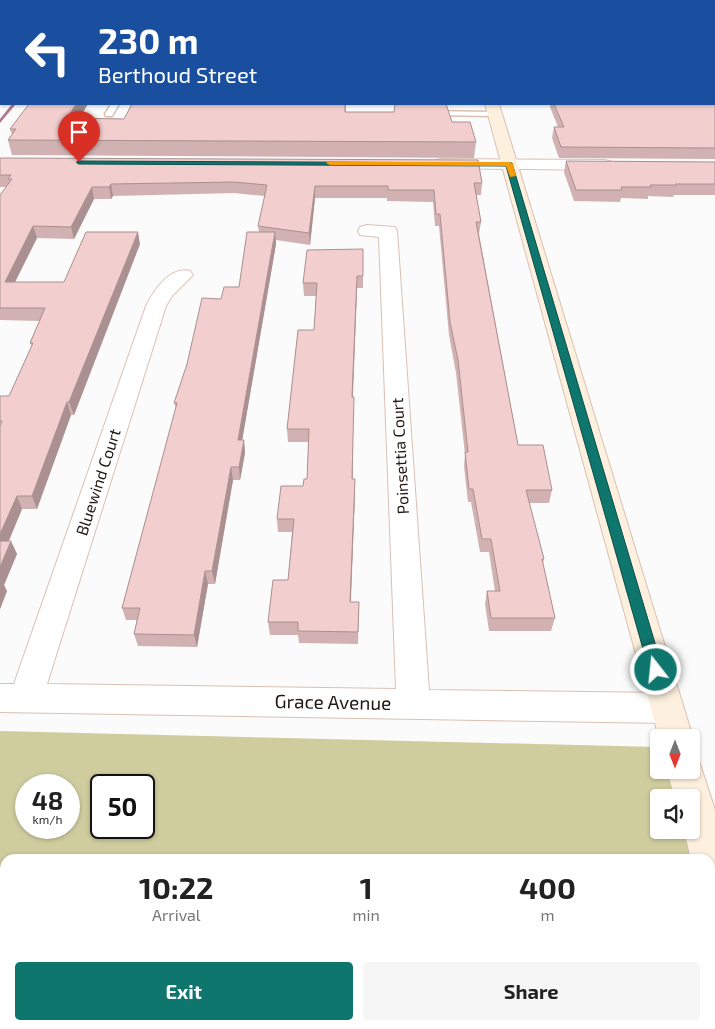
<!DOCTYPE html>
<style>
:root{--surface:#fff;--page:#f6f6f6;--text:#222;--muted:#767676;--accent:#0f766e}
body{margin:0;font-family:"Exo 2",sans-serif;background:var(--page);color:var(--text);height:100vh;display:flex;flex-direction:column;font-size:19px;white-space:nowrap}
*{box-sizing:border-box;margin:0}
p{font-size:16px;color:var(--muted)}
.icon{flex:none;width:28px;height:28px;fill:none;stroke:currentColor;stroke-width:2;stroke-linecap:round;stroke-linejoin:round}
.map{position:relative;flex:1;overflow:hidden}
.panel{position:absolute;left:0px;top:854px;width:715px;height:176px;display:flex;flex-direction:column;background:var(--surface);border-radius:15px 15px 0 0;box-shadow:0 1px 4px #0004}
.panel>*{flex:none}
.banner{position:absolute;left:0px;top:0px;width:715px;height:105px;box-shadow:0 1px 4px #0004;background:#1a4fa0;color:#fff;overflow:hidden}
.needle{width:32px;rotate:180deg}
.fabs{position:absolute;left:650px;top:729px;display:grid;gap:10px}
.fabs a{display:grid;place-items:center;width:50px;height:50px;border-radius:5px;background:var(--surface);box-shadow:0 1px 4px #0004;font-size:25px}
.speed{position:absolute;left:15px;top:774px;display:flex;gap:10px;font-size:25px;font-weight:700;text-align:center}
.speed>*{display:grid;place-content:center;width:65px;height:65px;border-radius:50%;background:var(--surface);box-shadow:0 1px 4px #0004;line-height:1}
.speed small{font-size:12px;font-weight:400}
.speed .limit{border:2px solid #111;border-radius:8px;background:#fff;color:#111}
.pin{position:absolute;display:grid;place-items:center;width:42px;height:42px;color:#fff;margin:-51px -21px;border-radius:50% 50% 50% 0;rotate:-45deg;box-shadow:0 0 5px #0007}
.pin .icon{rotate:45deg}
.me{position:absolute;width:55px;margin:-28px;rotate:344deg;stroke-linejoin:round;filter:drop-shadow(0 0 4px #0008)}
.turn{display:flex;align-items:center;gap:18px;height:105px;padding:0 15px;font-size:22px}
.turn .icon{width:65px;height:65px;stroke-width:2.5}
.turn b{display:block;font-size:35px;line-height:42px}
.eta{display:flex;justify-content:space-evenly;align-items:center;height:85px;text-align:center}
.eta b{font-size:30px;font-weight:700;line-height:35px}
.cta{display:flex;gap:10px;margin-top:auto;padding:10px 15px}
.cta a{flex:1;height:58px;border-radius:5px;background:var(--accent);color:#fff;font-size:20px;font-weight:700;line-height:58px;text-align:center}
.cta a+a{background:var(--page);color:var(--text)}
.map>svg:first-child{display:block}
.green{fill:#cfcd9e;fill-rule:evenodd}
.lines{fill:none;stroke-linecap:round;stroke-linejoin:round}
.stream{fill:#b17790;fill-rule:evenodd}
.lane-casing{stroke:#dac0b3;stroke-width:3}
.street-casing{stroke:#dac0b3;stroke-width:2}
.secondary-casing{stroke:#dac0b3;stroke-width:2}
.lane{fill:#fff;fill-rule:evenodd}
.street{fill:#fff;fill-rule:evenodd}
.secondary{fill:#fdf0de;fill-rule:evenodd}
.wall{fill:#d1b1b1}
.shaded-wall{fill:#aa9090}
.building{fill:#f3cece;stroke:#aa9090}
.route{fill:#0f766e;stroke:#0a4d48}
.slow{fill:#f59e0b}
.labels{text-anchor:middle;stroke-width:4;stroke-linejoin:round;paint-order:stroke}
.street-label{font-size:16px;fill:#211813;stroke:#fff}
.near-street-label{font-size:19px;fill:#211813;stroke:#fff}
</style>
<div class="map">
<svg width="715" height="1029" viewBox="0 0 715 1029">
<rect width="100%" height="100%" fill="#fbfbfb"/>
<path class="green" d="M 0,731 L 659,747 L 659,770 L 677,770 L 685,797 L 659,798 L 659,830 L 691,830 L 703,859 L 5,859 L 5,1025 L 710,1025 L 710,884 L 715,901 L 715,1029 L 0,1029 ZM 26,785 L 69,785 L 69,828 L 26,828 ZM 101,785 L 144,785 L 144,828 L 101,828 Z"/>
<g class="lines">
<polygon class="stream" points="12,104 16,104 0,123 0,119"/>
<defs>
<g id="lane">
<rect x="517" y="0" width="6" height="1"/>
<polygon points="111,104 119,104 112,116 106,116 105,114"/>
<polygon points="426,111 495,112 499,114 495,116 429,115 425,113"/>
</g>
<g id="street">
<polygon points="442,159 604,160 610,161 612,165 610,169 604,170 436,168 434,164 436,160"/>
<path d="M 367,225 L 395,227 L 397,231 L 429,690 L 667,693 L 679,698 L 684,708 L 679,718 L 667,723 L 0,712 L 0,684 L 14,684 L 146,306 C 154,290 170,266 190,271 L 193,275 L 172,296 L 166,306 L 47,684 L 396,689 L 379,237 L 360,235 L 358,231 L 360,227 Z"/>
</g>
<g id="secondary">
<rect x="456" y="0" width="12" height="1"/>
<rect x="0" y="23" width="1" height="8"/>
<polygon points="485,104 499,104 693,738 691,742 691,738 659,738"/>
<polygon points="691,756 698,758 715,810 715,893 710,891 710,859 691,859 684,830 691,830 691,798 675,798 667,770 691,770"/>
</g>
</defs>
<use href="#lane" class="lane-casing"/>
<use href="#street" class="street-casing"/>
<use href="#secondary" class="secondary-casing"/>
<use href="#lane" class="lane"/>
<use href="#street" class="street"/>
<use href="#secondary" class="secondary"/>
</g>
<g class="wall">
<polygon points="0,0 48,0 46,1 1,1 1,11 0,11"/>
<polygon points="540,0 715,0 715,159 559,158 552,138 554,127 558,127 550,107 550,104 714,104 714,1 540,1"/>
<polygon points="346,104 346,112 452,122 476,142 474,158 12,155 8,140 12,134 10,129 79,118 124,119"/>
<polygon points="0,158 482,183 481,195 476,195 481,222 479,234 518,445 552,490 549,503 529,503 544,559 543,563 555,618 551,631 489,631 485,604 487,591 495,591 489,552 480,552 471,502 468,502 464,466 465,454 456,373 449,335 439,226 435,226 433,202 387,201 387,198 315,198 310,245 276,240 276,244 242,440 244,440 245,453 240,480 233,480 215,584 208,584 197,647 138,646 134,634 137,620 126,620 122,608 176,408 174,403 221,299 239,287 259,232 258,226 265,196 234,193 113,196 111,199 94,199 74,239 37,238 15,282 64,282 140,244 74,415 71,415 37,509 22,509 9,541 17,554 4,585 7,591 0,609 0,396 9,396 32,346 30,343 40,321 0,320 0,195 6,187 0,187"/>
<polygon points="566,161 715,162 715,195 674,195 673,197 648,196 648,199 621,198 620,202 574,201 564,172"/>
<polygon points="363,249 363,288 357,288 353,397 353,479 355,492 351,602 359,602 358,644 299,643 298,635 270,635 268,622 288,580 292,532 278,532 277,519 303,486 307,479 309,442 288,442 287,429 314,330 316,296 304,296 303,283"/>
</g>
<g class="shaded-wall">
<polygon points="28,0 48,0 46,1 28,1"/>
<polygon points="139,0 149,0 148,1 139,1"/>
<polygon points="76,104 88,104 71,133 67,118"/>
<polygon points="111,184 113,196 111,199 109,187"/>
<polygon points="315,186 315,198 310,245 309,233"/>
<polygon points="92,187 94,199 74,239 71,227"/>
<polygon points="33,226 37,238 9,294 5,282"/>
<polygon points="138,232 140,244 74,415 69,402"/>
<polygon points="275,232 276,244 240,453 238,440"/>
<polygon points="357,276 357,288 352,410 352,397"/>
<polygon points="67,402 71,415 37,509 32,496"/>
<polygon points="244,440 245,453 240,480 239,467"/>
<polygon points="231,467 233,480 215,584 212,571"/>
<polygon points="355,479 355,492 350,615 350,602"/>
<polygon points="17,496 22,509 3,554 0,546 0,534"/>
<polygon points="11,541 17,554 4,585 7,591 0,609 0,567"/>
<polygon points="205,571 208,584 197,647 194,635"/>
</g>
<g class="building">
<polygon points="104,0 139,0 139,1 103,1"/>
<polygon points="188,0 426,0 421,1 187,1"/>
<polygon points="546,0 715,0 715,148 561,147 554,127 564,127 554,104 714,104 714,1 547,1"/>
<polygon points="29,104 76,104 67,118 124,119 132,104 345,104 345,112 394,112 395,104 446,104 452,122 470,122 476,142 8,140 16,129 10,129"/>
<polygon points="0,158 478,160 482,183 474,183 481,222 476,222 518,445 543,445 552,490 526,490 544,559 542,559 555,618 491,618 487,591 500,591 491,539 482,539 473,489 469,489 465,452 468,452 458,360 450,322 440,214 436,214 434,190 388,190 388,186 315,186 309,233 258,226 267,185 233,182 111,184 109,187 92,187 71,227 33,226 5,282 64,282 86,232 138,232 69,402 67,402 32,496 17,496 0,534 0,426 2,421 0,421 0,396 9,396 33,343 30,343 45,308 0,308 0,195 12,179 8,179 11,175 0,175"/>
<polygon points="566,161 715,162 715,184 675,184 676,185 650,185 651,187 621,187 622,190 576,190"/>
<polygon points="247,232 275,232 238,440 244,440 239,467 231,467 212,571 205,571 194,635 134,634 140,608 122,608 177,403 174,403 187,364 202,298 221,299 224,287 239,287"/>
<polygon points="363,249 363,276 357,276 352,397 354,397 352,479 355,479 350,602 359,602 358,632 298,631 298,622 268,622 273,580 288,580 294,519 277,519 281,486 303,486 304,479 307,479 309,429 287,429 298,330 314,330 317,283 303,283 307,250"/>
<polygon points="0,541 11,541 0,567"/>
</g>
<polygon class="route" points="77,161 512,163 663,670 661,674 656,676 651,674 649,670 506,166 79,164 77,163"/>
<polygon class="slow" points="327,162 509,162 513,164 516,176 510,177 506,166 330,165 326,163"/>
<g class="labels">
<g class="street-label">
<text transform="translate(400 456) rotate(-93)" y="6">Poinsettia Court</text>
<text transform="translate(98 482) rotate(-72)" y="6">Bluewind Court</text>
</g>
<g class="near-street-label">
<text transform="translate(333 702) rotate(1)" y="7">Grace Avenue</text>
</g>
</g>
</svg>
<div class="fabs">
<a><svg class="needle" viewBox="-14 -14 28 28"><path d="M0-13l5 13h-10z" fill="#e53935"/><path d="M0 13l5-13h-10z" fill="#767676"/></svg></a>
<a><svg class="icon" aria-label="sound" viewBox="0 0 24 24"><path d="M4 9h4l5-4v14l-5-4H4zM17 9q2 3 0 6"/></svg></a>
</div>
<div class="speed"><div>48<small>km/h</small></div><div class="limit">50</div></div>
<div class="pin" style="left:79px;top:162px;background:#d93025"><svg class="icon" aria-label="arrive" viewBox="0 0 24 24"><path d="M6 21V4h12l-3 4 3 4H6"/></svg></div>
<svg class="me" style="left:656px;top:670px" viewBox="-20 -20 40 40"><circle r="17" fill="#0f766e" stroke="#fff" stroke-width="3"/><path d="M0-11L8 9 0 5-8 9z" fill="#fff"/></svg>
<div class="banner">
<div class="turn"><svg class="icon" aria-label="left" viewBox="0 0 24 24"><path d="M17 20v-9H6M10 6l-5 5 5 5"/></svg><div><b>230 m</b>Berthoud Street</div></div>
</div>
<section class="panel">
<div class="eta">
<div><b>10:22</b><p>Arrival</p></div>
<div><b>1</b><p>min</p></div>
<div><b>400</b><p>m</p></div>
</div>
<div class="cta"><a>Exit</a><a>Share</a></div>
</section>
</div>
